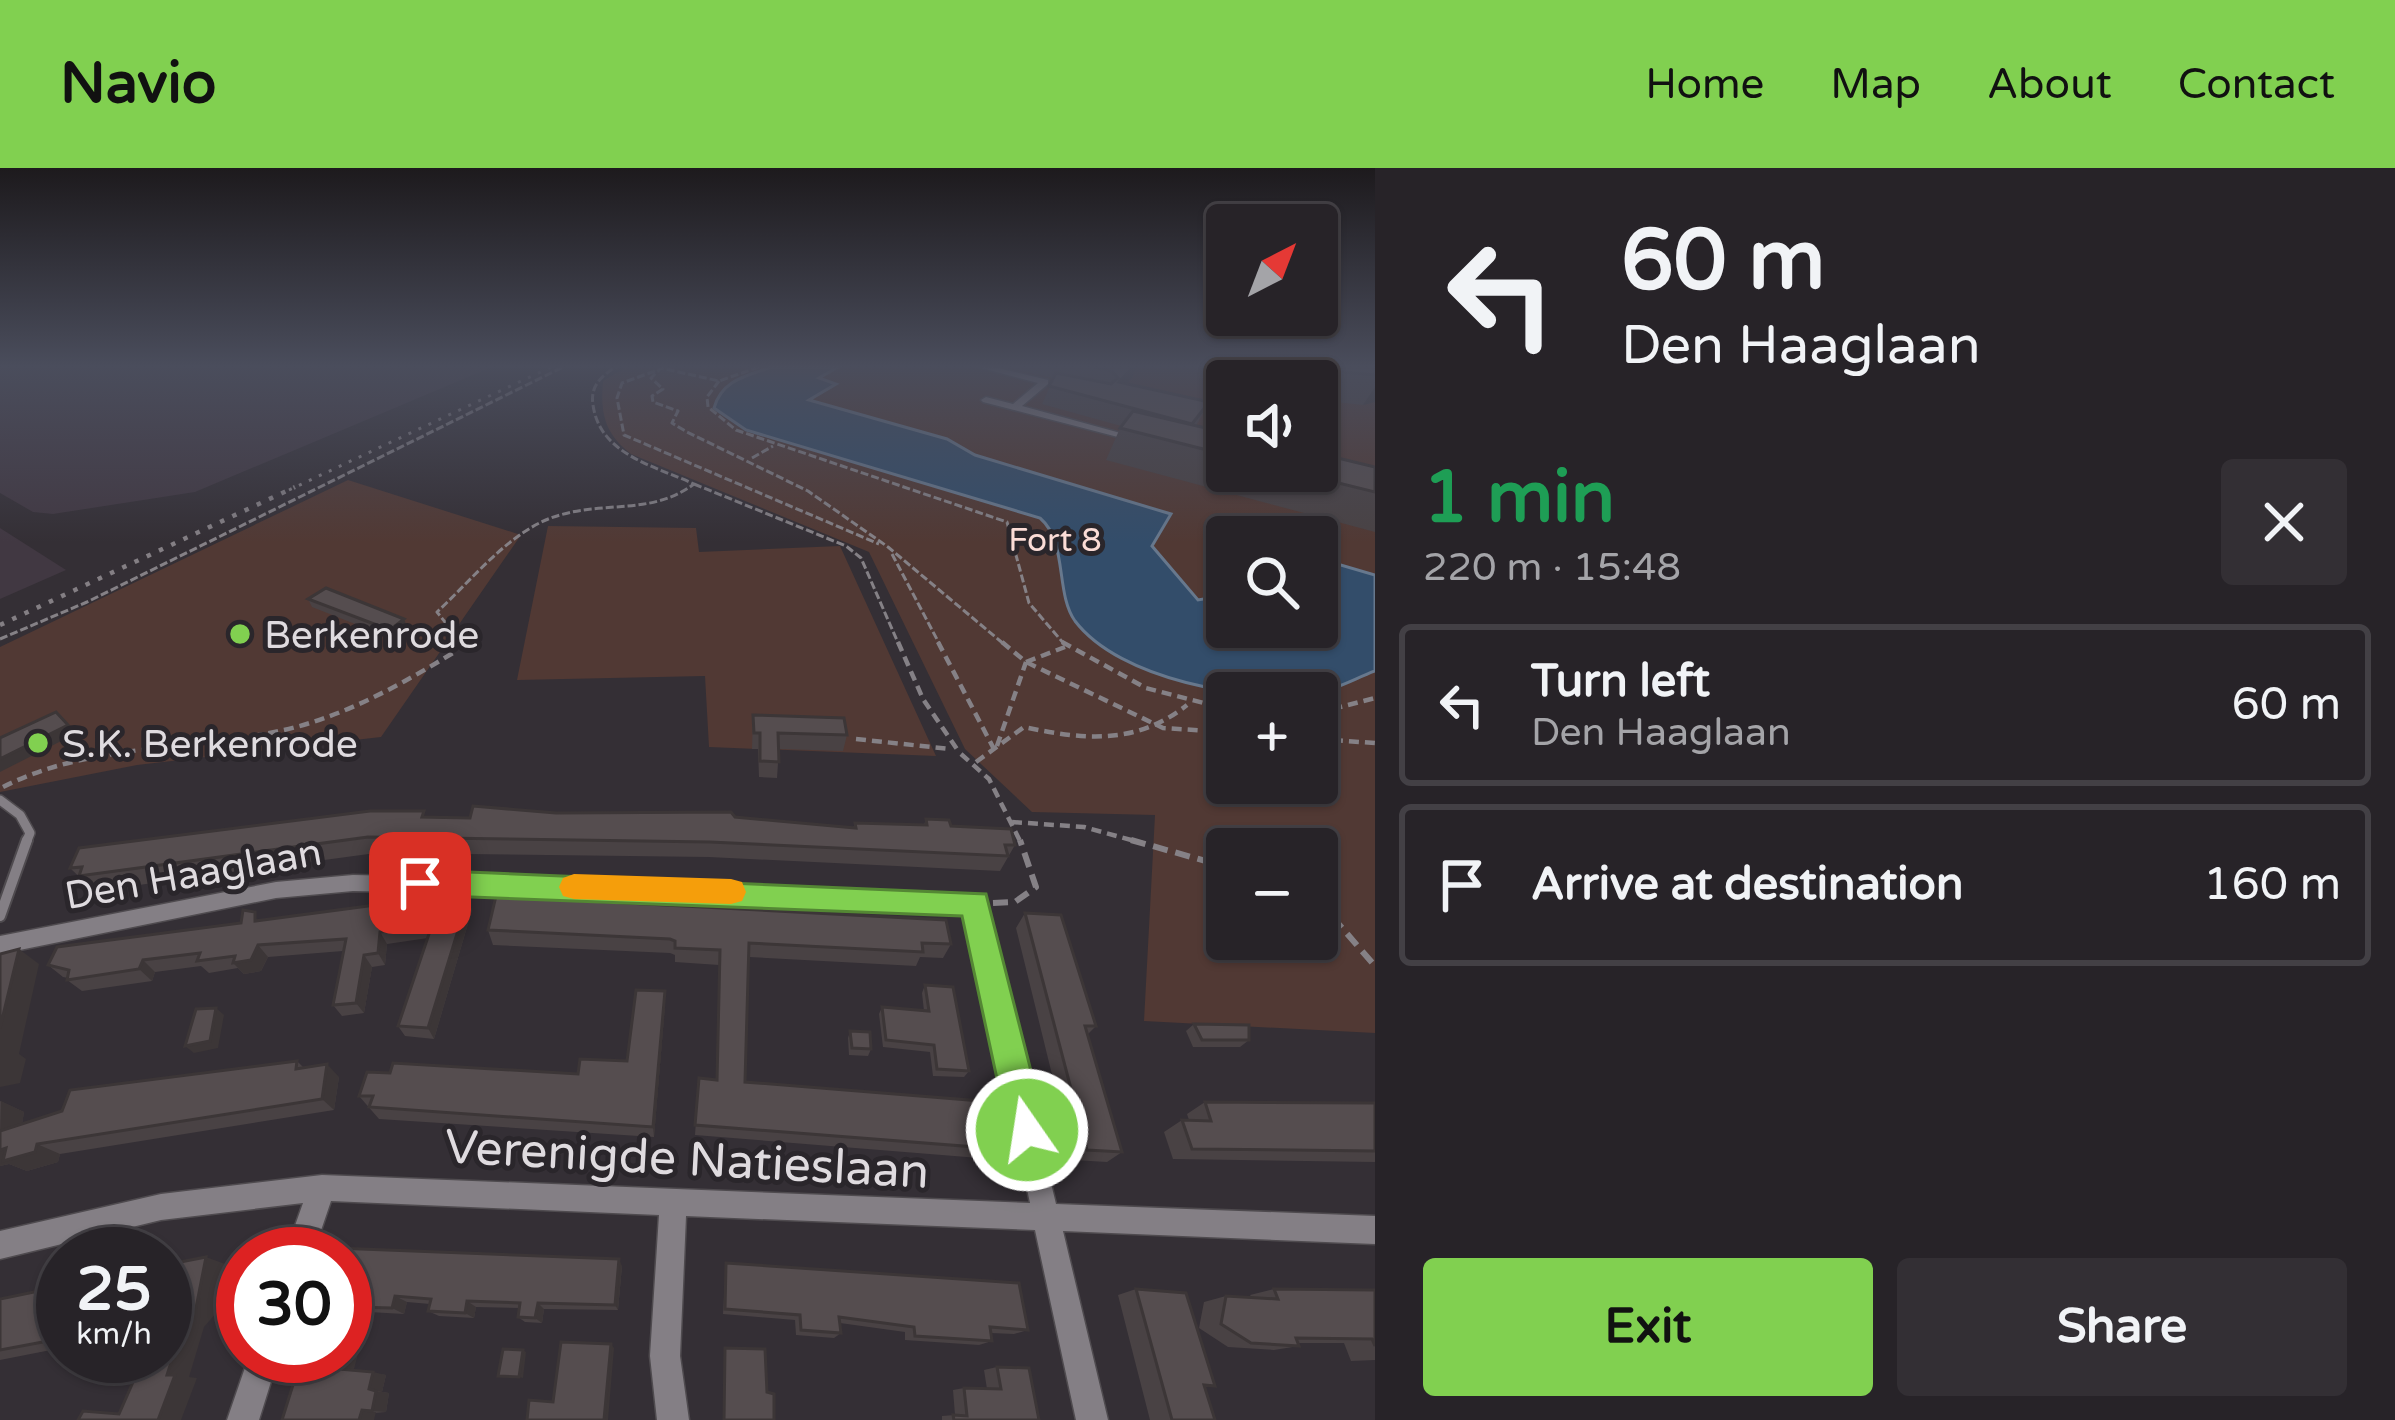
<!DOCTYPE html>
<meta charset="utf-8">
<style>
:root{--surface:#272328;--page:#332f34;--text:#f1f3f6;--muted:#a4a4a8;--line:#434045;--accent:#81d050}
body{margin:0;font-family:"Varela Round",sans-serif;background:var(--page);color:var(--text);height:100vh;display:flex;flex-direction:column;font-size:45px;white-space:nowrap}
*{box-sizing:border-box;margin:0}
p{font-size:39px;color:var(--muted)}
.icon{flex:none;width:66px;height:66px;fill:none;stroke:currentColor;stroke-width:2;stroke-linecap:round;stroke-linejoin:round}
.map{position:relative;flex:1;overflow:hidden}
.details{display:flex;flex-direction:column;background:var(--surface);width:1020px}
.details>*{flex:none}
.hud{background:#272328;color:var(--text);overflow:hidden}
.needle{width:78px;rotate:42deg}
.fabs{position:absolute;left:1206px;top:36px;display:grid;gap:24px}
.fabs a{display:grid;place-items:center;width:132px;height:132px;border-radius:12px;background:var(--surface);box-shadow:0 3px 9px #0004,0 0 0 3px var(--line);font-size:60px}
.speed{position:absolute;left:36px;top:1059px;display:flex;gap:24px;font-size:60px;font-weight:700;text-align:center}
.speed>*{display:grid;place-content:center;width:156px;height:156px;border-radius:50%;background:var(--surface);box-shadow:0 3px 9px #0004,0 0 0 3px var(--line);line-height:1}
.speed small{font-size:30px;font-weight:400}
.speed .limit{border:18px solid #d22;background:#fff;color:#111}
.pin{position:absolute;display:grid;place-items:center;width:102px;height:102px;color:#fff;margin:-51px;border-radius:24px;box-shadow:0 6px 18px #0006}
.me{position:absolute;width:132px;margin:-66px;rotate:347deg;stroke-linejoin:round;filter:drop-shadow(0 0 9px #0008)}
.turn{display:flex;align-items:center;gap:42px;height:252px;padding:0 48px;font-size:54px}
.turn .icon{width:156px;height:156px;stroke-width:2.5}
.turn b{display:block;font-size:84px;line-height:102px}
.round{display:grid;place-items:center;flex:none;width:126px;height:126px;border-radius:12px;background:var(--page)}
.overview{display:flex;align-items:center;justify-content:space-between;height:204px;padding:0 48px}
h1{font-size:72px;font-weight:700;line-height:90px;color:#1e9e55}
.action{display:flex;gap:24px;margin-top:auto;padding:24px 48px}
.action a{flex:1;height:138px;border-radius:12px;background:var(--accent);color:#111;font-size:48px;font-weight:700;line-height:138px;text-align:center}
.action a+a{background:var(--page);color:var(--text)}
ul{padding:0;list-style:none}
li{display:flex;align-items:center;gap:36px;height:162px;margin:0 24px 18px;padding:0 24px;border:6px solid var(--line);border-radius:12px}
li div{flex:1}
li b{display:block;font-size:45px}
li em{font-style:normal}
header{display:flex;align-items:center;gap:72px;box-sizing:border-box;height:168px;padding:0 60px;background:var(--accent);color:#111}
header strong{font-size:57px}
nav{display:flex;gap:66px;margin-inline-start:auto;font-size:42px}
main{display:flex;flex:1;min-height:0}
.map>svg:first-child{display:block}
.built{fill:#413842}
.green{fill:#513934;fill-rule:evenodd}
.water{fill:#334d6a;stroke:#67788d;stroke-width:3}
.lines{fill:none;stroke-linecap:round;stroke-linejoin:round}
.lane-far1-casing{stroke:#4f4b4f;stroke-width:12}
.lane-casing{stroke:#4f4b4f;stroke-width:14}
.street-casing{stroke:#4f4b4f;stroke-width:3}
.path-far2{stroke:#858186;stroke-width:3;stroke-dasharray:8 3;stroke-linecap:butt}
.path-far1{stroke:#858186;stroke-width:4.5;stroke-dasharray:10 6;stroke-linecap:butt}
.path{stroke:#858186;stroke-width:6;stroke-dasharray:15 8;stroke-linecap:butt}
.lane-far1{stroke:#847f85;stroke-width:9}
.lane{stroke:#847f85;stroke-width:10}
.street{fill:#847f85;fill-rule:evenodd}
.rail-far1{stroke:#847f84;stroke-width:3;stroke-dasharray:3 8;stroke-linecap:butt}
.rail{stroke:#847f84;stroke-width:4.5;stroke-dasharray:4.5 9;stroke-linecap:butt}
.wall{fill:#494244}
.shaded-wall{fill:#3c3637}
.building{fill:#554d4f;stroke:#3c3637;stroke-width:3}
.route{fill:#81d050;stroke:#548734;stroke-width:3}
.slow{fill:#f59e0b}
.poi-dot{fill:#81d050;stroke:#2a262b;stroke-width:4.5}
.labels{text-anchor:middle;stroke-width:10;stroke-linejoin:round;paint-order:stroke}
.far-park-label{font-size:33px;fill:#fbdcd6;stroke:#2a262b}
.poi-label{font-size:39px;fill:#dfdbdf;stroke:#2a262b;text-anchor:start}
.street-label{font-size:39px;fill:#dfdbdf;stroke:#2a262b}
.near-street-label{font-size:48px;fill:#dfdbdf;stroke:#2a262b}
</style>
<header>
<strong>Navio</strong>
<nav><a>Home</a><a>Map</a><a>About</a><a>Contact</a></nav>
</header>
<main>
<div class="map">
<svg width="1375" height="1252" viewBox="0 0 1375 1252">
<rect width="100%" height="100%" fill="#342f35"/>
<g class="built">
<polygon points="0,199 492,199 195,324 53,346 33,344 0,325"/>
<polygon points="0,360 66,402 0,431"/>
</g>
<g class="green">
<path d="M 626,199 L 1375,199 L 1375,865 L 1144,853 L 1155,647 L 1032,644 L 965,581 L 869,384 L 631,286 C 605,266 600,246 603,213 ZM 1227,213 L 1317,213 L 1317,303 L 1227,303 ZM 1227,369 L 1317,369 L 1317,459 L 1227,459 ZM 1227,525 L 1317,525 L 1317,615 L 1227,615 ZM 1227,681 L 1317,681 L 1317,771 L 1227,771 Z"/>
<polygon points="348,312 521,367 381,569 137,597 0,624 0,479"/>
<polygon points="548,358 696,360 699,384 840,378 936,588 709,579 705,508 517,512"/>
</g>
<path class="water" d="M 771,199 L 838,199 L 819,210 L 836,216 L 809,232 L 947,271 L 975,287 L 1171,346 L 1152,378 L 1198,432 L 1227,427 L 1227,459 L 1317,459 L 1317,390 L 1375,407 L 1375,503 C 1356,510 1334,523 1315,525 C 1246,534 1120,512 1075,453 C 1055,425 1068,374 1040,350 L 746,262 L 714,240 C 722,212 746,208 771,199 Z"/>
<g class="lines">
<defs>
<polyline id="lane-far1" points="0,632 20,647 30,665 26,675"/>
<polyline id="lane" points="0,748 27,672"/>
<g id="street">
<polygon points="978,199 994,199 1048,212 1048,216 1022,238 1146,272 1141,275 983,234 981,232 986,229 1013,236 1038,215"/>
<polygon points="353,707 698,714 982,729 1056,1036 1375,1048 1375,1076 1063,1063 1108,1252 1076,1252 1035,1062 686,1048 680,1188 689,1252 657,1252 650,1188 659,1047 331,1033 313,1086 285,1086 303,1035 161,1052 0,1091 0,1063 161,1026 322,1007 1030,1035 967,743 698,730 353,723 276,730 0,786 0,768 276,714"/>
<polygon points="249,1188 279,1188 259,1252 227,1252"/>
</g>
</defs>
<use href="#lane-far1" class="lane-far1-casing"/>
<use href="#lane" class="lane-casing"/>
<use href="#street" class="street-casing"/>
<g class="path-far2">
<polyline points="759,199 719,213 661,200 651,210 663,221 652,228 653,234 678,243 672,255 687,264 808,323 888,379 1005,477"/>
<polyline points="655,203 622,215 617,230 624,267 879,376"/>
<polyline points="719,213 707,229 708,239 736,262 1007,354 1029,435 1065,477"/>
<polyline points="752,290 773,278"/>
<polyline points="694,316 846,378 861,390 899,477"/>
<polyline points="892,386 940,477"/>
<polyline points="0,471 87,434 563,199"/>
<path d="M 452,477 L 449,459 L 437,444 C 473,411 512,360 560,347 C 608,333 652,347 694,316 C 655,298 600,287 593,237 C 590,218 601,208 616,199"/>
</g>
<g class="path-far1">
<polyline points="898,474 923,531 959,584"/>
<polyline points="938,474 995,583"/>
<polyline points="1002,474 1026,494 1163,560 1227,564"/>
<polyline points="1062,474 1146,520 1227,541"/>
<polyline points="1026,494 1065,479"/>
<polyline points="1317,545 1375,530"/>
<polyline points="856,571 950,581"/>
<polyline points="1317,571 1375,575"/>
<polyline points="997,578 1026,494"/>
<polyline points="961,586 989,611 1021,675"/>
<path d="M 976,594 L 1024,559 C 1084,572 1137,577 1187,537"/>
<path d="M 3,619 C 89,575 192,583 284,562 C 345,548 400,517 453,485 L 451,474"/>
<polyline points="1012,654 1084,659 1142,675"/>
</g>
<g class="path">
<polyline points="1131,672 1227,699"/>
<polyline points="1317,731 1375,798"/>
<polyline points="993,735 1015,734 1036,719 1020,672"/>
</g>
<use href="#lane-far1" class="lane-far1"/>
<use href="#lane" class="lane"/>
<use href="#street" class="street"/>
<polyline class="rail-far1" points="289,322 551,199"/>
<polyline class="rail" points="0,457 295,319"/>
</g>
<g class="wall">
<polygon points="1004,199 1136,199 1132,210 1127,216 1209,234 1196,258 1227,265 1227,303 1317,303 1375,299 1375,364 1106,292 1121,258 1042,236 1054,210"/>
<polygon points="1236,199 1375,199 1375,234 1363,237 1317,232 1317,213 1250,212"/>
<polygon points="308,431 407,459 393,471 312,439"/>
<polygon points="753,547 847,567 843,583 779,581 777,610 759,609 758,581 752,581"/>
<polygon points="556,645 735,649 853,660 855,655 924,657 926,651 1015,677 1000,703 709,689 376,685 94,723 70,700 427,649 470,650"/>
<polygon points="400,737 472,742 434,871 405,868 398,858 428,770 387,776 385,797 372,799 364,845 342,848 333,837 343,783 268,789 261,803 244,806 238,800 209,805 201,798 155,804 152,813 82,823 67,812 68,810 63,809 48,797 262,752"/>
<polygon points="1025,745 1096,858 1088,866 1122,984 1107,994 1073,992 1016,760"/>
<polygon points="488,762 951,776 943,790 920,789 916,798 749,789 745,914 989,980 979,990 695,967 699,910 716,912 719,797 675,794 675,787 670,785 493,777"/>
<polygon points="925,817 969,903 964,909 933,908 930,884 883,879 879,846 882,839 924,843 922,825"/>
<polygon points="665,823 665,837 654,969 379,951 359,928 578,906 627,893"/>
<polygon points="1194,856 1249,872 1240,879 1193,879 1186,863"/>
<polygon points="850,863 871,881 868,888 849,887 848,870"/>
<polygon points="297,893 304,900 339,909 334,942 60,986 58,994 27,1003 9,996 0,998 0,933 24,944 22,956"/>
<polygon points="1205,934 1375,935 1375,994 1173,991 1164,964 1182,952 1189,952 1187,946"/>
<polygon points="345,1086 622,1098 618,1142 544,1141 542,1155 525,1154 518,1149 519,1140 476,1139 474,1150 439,1148 428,1143 430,1136 407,1134 404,1146 369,1144 353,1202 386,1207 382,1224 389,1225 386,1244 282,1252"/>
<polygon points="726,1095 1028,1162 1014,1166 991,1165 992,1173 979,1177 905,1172 905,1164 840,1155 841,1165 834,1170 796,1167 795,1152 723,1146"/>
<polygon points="63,1118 63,1184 55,1183 56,1181 0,1192 0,1131"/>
<polygon points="1136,1121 1215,1218 1205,1219 1215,1252 1150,1252 1118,1127"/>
<polygon points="1274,1121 1375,1122 1375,1192 1351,1193 1344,1175 1298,1175 1299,1178 1274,1182 1228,1179 1199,1160 1204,1134 1226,1128 1252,1130 1250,1127"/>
<polygon points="997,1199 1039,1252 942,1252 942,1248 955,1247 953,1222 964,1220 987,1221 984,1202"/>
</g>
<g class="shaded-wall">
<polygon points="1133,199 1136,199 1132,210 1112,232 1119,214"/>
<polygon points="1375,219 1375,234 1363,237"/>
<polygon points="404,451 407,459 393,471 390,462"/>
<polygon points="68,557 75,566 0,604 0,591"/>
<polygon points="468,730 472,742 434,871 428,860"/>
<polygon points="380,764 387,776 385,797 378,785"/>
<polygon points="258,777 268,789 261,803 244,806 233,795"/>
<polygon points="19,781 39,796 19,886 26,891 20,915 0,919 0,860"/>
<polygon points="364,787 372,799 364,845 356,835"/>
<polygon points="143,792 155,804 152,813 139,801"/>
<polygon points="665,823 665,837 654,969 653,959"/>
<polygon points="216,840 224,847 218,880 194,885 185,878"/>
<polygon points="327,896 339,909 334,942 322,931"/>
<polygon points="1,933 24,944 19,976 0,967"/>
<polygon points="37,976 60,986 58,994 27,1003 9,996 0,998 0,982"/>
<polygon points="206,1089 225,1096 216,1145 204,1159 189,1209 197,1210 181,1252 158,1252 167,1207"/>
<polygon points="619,1091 622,1098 618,1142 615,1137"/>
<polygon points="395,1128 407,1134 404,1146 392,1140"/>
<polygon points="467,1133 476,1139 474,1150 465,1145"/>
<polygon points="538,1135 544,1141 542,1155 535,1150"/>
<polygon points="355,1139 369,1144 353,1205 338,1201 342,1188 345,1188 345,1177"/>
<polygon points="611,1176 614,1180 608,1252 604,1252"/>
<polygon points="523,1182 526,1184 523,1210 519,1209"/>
<polygon points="373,1204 386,1207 382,1224 369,1221"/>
<polygon points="376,1223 389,1225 386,1244 372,1243"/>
<polygon points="362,1242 376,1244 374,1252 359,1252"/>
</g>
<g class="building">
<polygon points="1094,199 1133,199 1119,214 1209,234 1192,256 1049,218 1056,205 1111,216 1118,210 1112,203"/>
<polygon points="1308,199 1375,199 1375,207 1313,201"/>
<polygon points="1133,243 1227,265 1227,287 1120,260"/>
<polygon points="1317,285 1375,299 1375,324 1290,303 1317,303"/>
<polygon points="326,420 404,451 390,462 308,431"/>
<polygon points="56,544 68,557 0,591 0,570"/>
<polygon points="753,547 844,550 847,567 778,565 779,594 760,593 760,565 754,565"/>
<polygon points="473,638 556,645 731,644 735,649 856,660 855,655 927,657 926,651 949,652 951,658 1011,661 1015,677 1005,677 1008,688 710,674 368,669 79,708 82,699 70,700 79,680 370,643 424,643 422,649 470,650"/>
<polygon points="441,728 468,730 428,860 398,858 432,757 380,764 378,785 364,787 356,835 333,837 346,771 258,777 251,792 233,795 235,788 197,793 200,785 143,792 139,801 67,812 69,802 48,797 57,779 241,755 243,742 255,744 255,753 398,734 398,738 440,733"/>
<polygon points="496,728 946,752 951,776 922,775 923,784 749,775 745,914 981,933 989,980 695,957 699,910 717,912 720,782 675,780 675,773 670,771 488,762"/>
<polygon points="1025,745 1061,747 1096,858 1085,858 1122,984 1087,982"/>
<polygon points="19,781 0,860 0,786"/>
<polygon points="925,817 953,819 969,903 937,901 934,877 886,872 882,839 929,843"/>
<polygon points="636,822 665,823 653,959 369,939 373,928 359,928 367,904 390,905 393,895 578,906 580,891 627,893"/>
<polygon points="216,840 210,873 185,878 196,841"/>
<polygon points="1194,856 1249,857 1249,872 1202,872"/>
<polygon points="850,863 870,864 871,881 852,880"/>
<polygon points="297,893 296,901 327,896 322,931 37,976 35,984 3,993 6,980 0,982 0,963 62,943 70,922"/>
<polygon points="1205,934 1375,935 1375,983 1192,981 1182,952 1211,953"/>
<polygon points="335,1080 619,1091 615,1137 538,1135 535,1150 518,1149 520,1135 467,1133 465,1145 428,1143 431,1131 395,1128 392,1140 355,1139 345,1177 345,1086 333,1086"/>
<polygon points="206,1089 196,1140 184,1154 167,1207 175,1207 158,1252 78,1252 83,1243 119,1246 137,1205 148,1205 152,1188 165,1188 165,1097"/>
<polygon points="726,1095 1019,1115 1028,1162 990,1159 992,1173 915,1168 914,1159 839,1149 841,1165 801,1162 800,1147 725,1141"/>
<polygon points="63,1118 63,1181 55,1183 59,1171 0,1182 0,1131"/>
<polygon points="1136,1121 1186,1125 1215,1218 1204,1217 1215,1252 1172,1252"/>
<polygon points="1274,1121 1375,1122 1375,1178 1372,1171 1296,1170 1299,1178 1251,1175 1221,1156 1226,1128 1278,1131"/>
<polygon points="561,1174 611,1176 604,1252 527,1252 529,1232 553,1234"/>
<polygon points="725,1180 765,1181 767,1224 774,1226 774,1252 724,1252"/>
<polygon points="503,1181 523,1182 519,1209 498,1208"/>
<polygon points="302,1188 342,1188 338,1201 373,1204 369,1221 376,1223 372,1243 362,1242 359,1252 282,1252"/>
<polygon points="997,1199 1029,1200 1039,1252 954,1252 953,1247 967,1248 964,1220 1001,1221"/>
</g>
<linearGradient id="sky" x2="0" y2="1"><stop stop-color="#1d1a1d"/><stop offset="0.53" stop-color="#4a4d5c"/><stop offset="1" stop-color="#4a4d5c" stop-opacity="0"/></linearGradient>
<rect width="1375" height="374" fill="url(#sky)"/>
<polygon class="route" points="420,702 986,726 1046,962 1040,975 1027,981 1013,975 1008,962 962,748 420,727 409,723 405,715 409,706"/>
<polygon class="slow" points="574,706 731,711 742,714 746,724 742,733 731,736 574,731 563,728 559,719 563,710"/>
<g class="poi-dot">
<circle cx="240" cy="466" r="12"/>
<circle cx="38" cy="575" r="12"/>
</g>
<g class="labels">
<g class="far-park-label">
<text x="1055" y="383">Fort 8</text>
</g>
<g class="poi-label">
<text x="264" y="480">Berkenrode</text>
<text x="62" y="589">S.K. Berkenrode</text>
</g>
<g class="street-label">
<text transform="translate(193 705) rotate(-10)" y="14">Den Haaglaan</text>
</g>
<g class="near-street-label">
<text transform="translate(687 990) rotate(3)" y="17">Verenigde Natieslaan</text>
</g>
</g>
</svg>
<div class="fabs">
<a><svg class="needle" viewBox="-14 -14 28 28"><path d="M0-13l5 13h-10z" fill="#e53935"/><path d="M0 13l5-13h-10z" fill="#a4a4a8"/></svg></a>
<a><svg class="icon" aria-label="sound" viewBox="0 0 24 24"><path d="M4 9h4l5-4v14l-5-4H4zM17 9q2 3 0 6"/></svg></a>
<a><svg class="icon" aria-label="search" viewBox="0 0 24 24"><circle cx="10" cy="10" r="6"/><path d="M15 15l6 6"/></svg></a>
<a>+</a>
<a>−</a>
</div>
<div class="speed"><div>25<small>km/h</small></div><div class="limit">30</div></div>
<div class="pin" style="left:420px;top:715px;background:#d93025"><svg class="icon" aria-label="arrive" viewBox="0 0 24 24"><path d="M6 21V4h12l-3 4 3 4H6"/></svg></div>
<svg class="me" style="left:1027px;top:962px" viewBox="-20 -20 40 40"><circle r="17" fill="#81d050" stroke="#fff" stroke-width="3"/><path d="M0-11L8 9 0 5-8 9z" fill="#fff"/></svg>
</div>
<section class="details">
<div class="hud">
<div class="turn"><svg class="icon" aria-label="left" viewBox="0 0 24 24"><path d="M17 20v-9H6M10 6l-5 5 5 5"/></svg><div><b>60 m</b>Den Haaglaan</div></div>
</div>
<div class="overview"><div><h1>1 min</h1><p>220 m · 15:48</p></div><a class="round"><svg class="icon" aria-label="close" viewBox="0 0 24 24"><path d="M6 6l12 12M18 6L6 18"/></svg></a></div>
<ul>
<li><svg class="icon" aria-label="left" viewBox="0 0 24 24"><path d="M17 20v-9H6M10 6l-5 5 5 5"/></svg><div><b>Turn left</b><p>Den Haaglaan</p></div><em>60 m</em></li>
<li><svg class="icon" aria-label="arrive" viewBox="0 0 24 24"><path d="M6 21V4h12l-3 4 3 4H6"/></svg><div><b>Arrive at destination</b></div><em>160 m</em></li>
</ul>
<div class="action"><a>Exit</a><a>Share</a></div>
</section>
</main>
